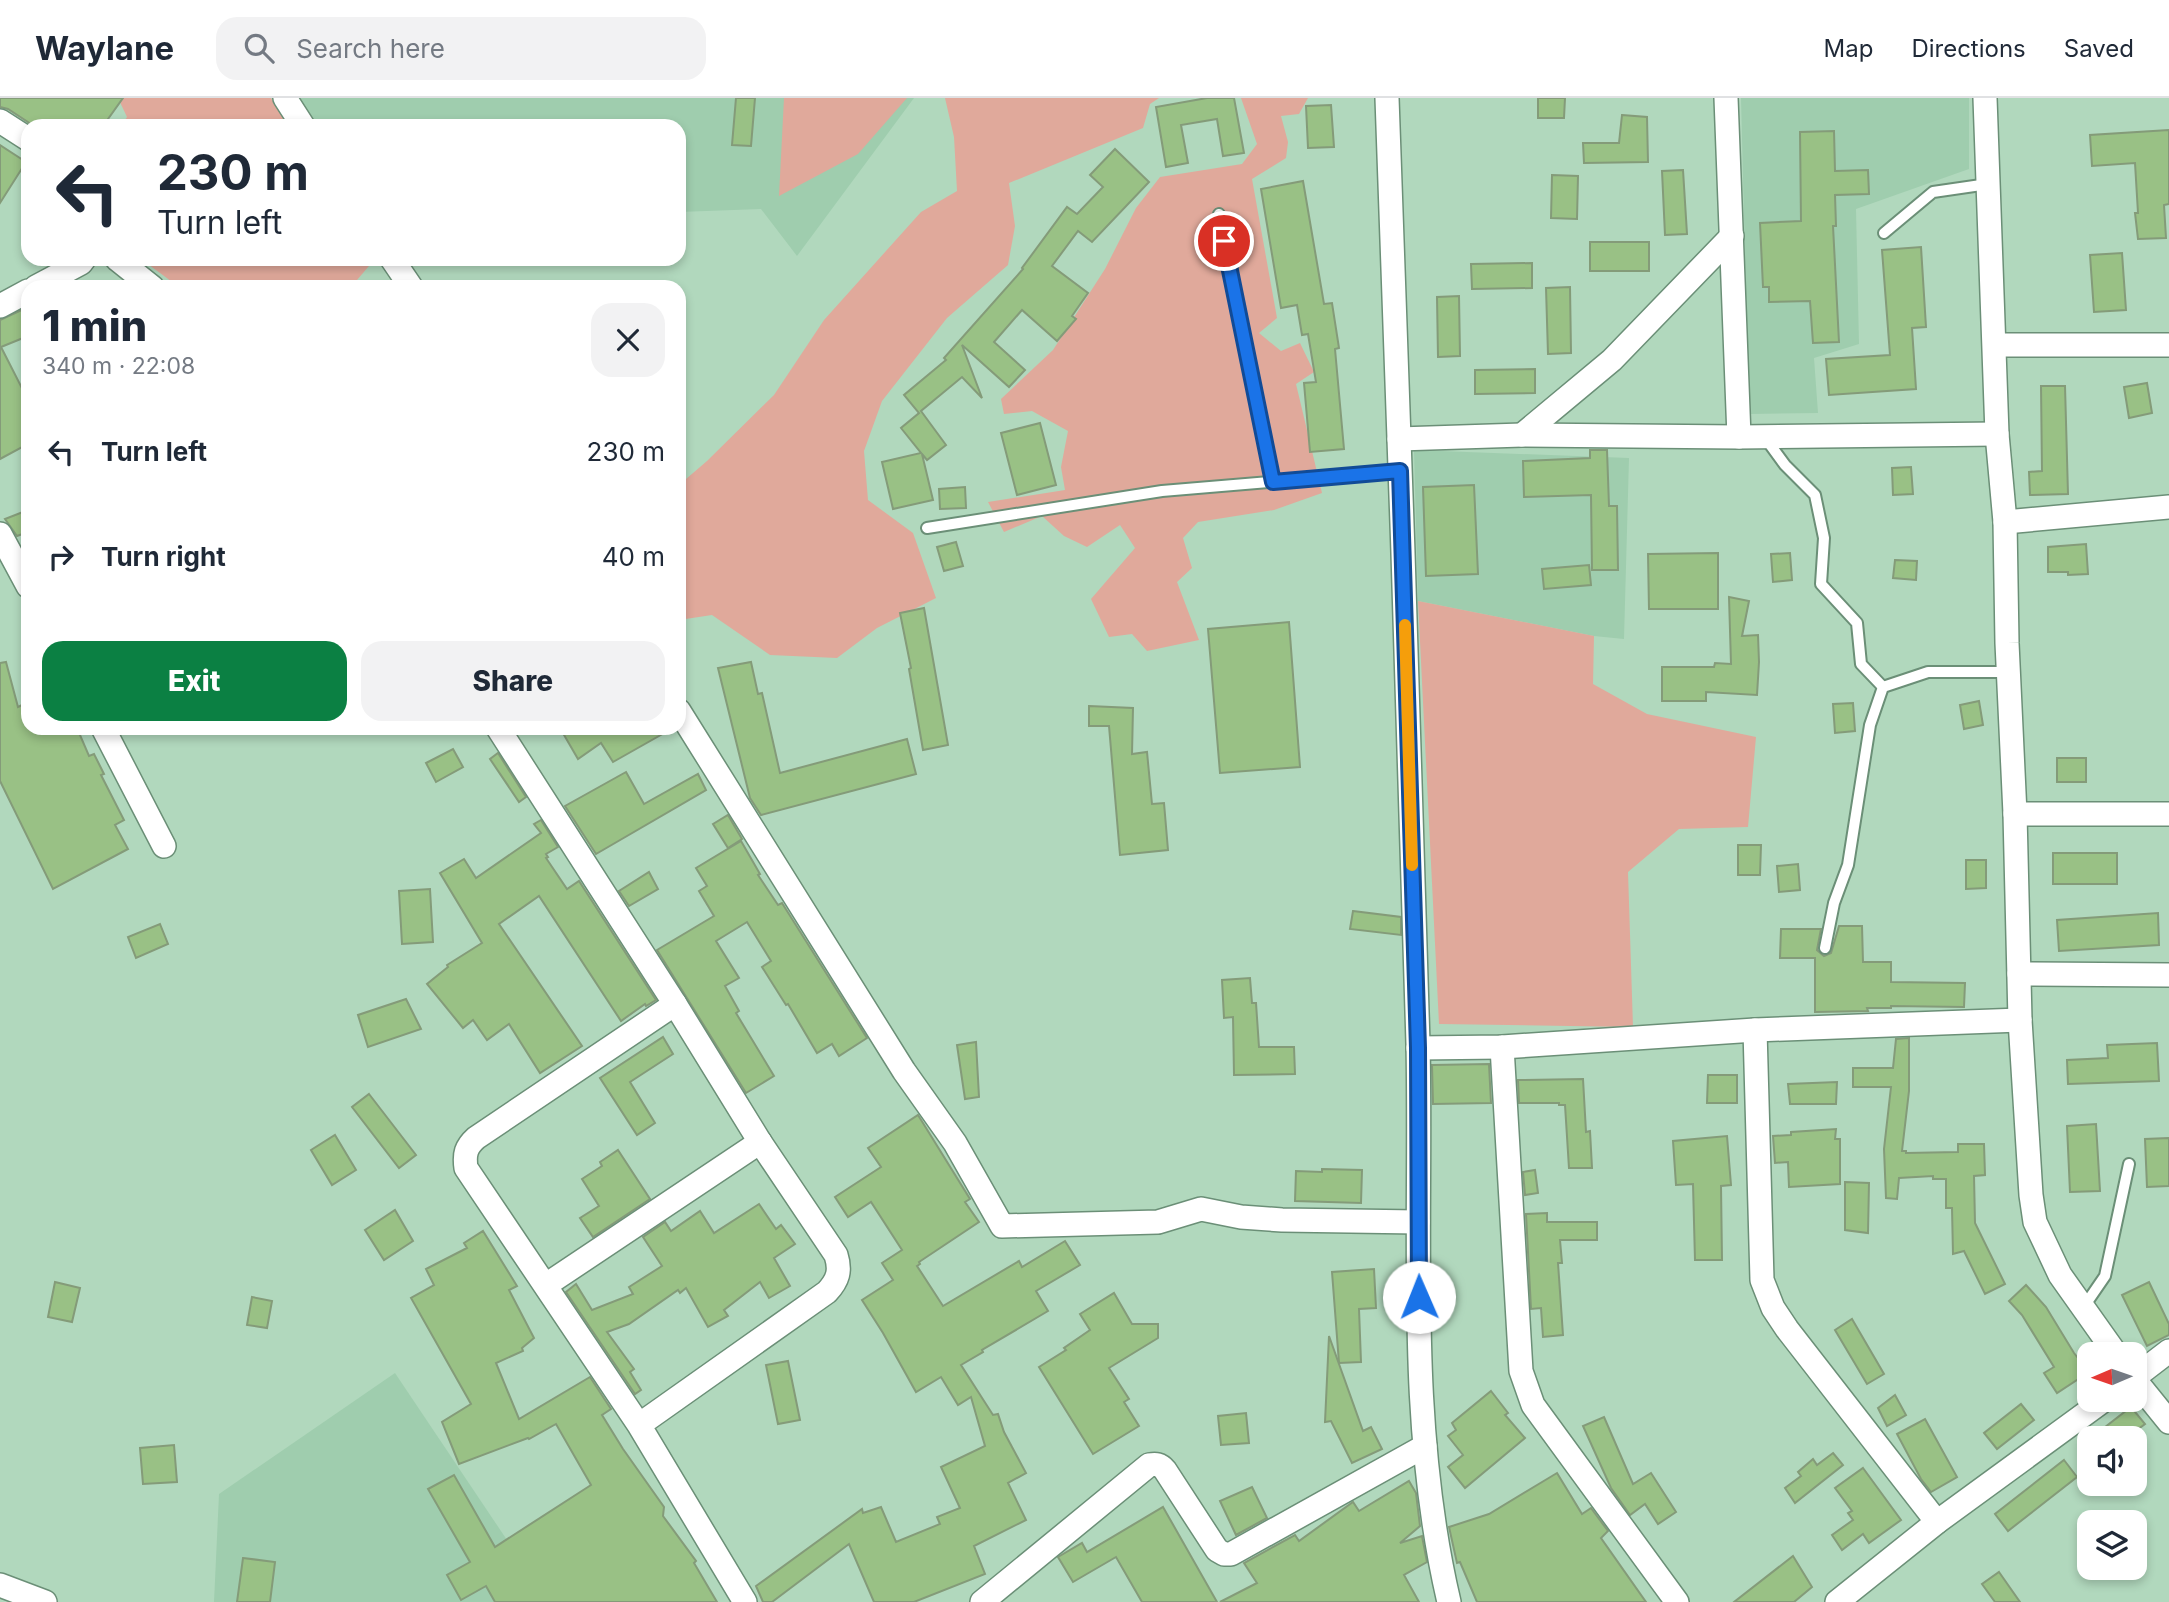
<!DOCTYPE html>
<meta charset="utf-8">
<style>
:root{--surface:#fff;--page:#f2f2f3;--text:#1f2937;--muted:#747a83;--line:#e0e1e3;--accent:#0b8043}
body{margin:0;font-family:Inter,sans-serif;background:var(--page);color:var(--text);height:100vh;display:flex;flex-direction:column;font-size:26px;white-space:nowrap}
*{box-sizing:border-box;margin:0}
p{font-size:23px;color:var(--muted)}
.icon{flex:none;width:38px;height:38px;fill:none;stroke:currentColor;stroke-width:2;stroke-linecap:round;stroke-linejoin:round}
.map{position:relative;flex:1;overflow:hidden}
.sheet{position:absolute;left:21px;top:182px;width:665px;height:455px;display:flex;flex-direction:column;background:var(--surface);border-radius:21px;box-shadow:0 4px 10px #0003}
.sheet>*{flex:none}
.top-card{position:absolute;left:21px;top:21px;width:665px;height:147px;border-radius:21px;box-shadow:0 4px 10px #0003;background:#fff;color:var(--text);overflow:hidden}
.needle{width:46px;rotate:268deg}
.buttons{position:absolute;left:2077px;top:1244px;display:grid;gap:14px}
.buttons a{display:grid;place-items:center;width:70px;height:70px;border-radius:14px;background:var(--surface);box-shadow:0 4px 10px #0003;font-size:35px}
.pin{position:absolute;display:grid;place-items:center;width:60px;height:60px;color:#fff;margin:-30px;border:4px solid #fff;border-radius:50%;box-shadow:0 2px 7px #0007}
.me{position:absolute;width:77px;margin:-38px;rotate:359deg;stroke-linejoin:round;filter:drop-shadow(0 0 5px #0008)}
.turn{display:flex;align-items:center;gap:24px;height:147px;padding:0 21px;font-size:32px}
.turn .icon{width:91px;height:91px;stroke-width:2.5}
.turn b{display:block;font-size:49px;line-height:60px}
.round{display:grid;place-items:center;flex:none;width:74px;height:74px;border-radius:21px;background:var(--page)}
.headline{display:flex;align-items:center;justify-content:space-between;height:119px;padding:0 21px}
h1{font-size:42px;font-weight:800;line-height:52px}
.button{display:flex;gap:14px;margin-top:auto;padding:14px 21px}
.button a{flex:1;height:80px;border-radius:21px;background:var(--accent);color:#fff;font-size:28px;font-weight:800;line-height:80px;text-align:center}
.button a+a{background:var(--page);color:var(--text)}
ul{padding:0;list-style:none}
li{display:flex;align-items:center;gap:21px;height:105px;padding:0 21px}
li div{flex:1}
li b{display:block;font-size:26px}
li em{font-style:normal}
header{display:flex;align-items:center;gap:42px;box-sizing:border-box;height:98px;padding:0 35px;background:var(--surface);border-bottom:2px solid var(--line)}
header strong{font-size:33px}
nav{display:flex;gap:38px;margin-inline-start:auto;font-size:24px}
.search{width:490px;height:63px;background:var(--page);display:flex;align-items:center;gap:18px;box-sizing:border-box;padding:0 24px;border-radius:21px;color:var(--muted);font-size:26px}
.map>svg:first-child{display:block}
.built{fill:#9fcdae}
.green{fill:#e0a99b}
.building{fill:#99c185;stroke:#849b79;stroke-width:2}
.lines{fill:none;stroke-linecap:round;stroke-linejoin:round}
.lane-casing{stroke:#6b8f77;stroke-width:14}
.street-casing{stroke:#6b8f77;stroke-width:26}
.lane{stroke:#fff;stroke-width:10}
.street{stroke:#fff;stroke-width:23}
.route-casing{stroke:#114b97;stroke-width:18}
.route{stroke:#1a73e8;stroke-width:12}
.slow{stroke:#f59e0b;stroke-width:12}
</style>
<header>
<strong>Waylane</strong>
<div class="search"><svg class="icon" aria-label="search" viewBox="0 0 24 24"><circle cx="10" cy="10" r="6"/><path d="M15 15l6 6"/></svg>Search here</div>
<nav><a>Map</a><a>Directions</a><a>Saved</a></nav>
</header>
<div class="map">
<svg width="2169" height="1504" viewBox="0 0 2169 1504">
<rect width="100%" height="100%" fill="#b1d8bd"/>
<g class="built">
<polygon points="298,0 914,0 797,158 761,111 679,114 679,28 318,28"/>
<polygon points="1741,0 1969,0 1969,71 1856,111 1859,246 1814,260 1818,315 1749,316"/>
<polygon points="1414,352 1629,360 1624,541 1594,538 1418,503"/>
<polygon points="395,1275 509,1445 544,1504 214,1504 219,1396"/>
</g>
<g class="green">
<polygon points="118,0 271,0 289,28 121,28 127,19"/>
<polygon points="784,0 907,0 858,56 779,98"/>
<polygon points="945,0 1159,0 1150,6 1143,30 1009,85 1015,128 1008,167 947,220 882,303 864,353 868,402 913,435 936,500 877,530 837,560 770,557 712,517 679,522 679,387 707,363 774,297 824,222 921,114 957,93 954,39"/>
<polygon points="1241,0 1308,0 1299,16 1281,18 1288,44 1286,60 1252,81 1277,220 1259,235 1281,253 1300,245 1314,274 1296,286 1322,395 1274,412 1198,424 1183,440 1192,470 1177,484 1199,542 1147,553 1132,536 1109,539 1091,501 1135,450 1120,427 1087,449 1064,438 1042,418 1004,434 988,404 1065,392 1061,369 1068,333 1032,313 1004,316 1001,301 1053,252 1105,171 1136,110 1160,79 1242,66 1257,46"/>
<polygon points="141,161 375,161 351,189 179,189"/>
<polygon points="1418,503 1594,538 1593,586 1647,616 1756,639 1748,729 1679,731 1628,774 1633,929 1439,926"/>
</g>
<g class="building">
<polygon points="0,0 123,0 103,28 34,28 8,11 0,9"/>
<polygon points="736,0 755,0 751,48 732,47"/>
<polygon points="1207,0 1234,0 1244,55 1223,58 1217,21 1181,27 1188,65 1166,69 1156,9"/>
<polygon points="1538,0 1565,0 1564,20 1538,20"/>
<polygon points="1331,7 1334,49 1308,50 1306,8"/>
<polygon points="1622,17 1647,19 1648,64 1584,65 1583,45 1619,45"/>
<polygon points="2169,32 2169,106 2164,107 2166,140 2138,141 2135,115 2138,115 2135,65 2092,68 2090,37"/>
<polygon points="1834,33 1835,73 1868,72 1869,96 1835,97 1836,128 1833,128 1839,244 1813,245 1810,203 1769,204 1769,189 1763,189 1760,125 1801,123 1800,34"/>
<polygon points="0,47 26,64 0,105"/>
<polygon points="1115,51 1149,84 1092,144 1078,133 1052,168 1088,195 1072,218 1076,221 1057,243 1022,212 994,244 1025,272 1009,289 962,247 982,300 962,279 921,313 946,347 927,362 922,356 933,402 893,411 882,364 921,355 901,330 919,315 904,297 946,262 944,260 1023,171 1022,170 1067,109 1077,116 1103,89 1090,77"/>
<polygon points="1683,72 1687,136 1665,137 1662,73"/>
<polygon points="1552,77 1578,78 1577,121 1551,120"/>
<polygon points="1303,83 1324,206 1332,205 1339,250 1335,251 1344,351 1310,354 1304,285 1316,284 1308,236 1302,237 1297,207 1281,210 1261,91"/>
<rect x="1590" y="144" width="59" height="29"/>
<polygon points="1921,149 1926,229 1912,230 1916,291 1829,297 1826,261 1890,257 1882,152"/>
<polygon points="2122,155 2126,212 2094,214 2090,157"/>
<polygon points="1532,165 1532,190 1472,191 1471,166"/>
<polygon points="1570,189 1571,255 1548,256 1546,190"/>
<polygon points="1459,198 1460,258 1438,259 1437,199"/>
<polygon points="28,209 28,238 1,249 28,302 28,346 0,361 0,222"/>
<polygon points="1535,271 1535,295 1475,296 1475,272"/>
<polygon points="2147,285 2152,315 2129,320 2124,289"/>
<polygon points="2041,288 2065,288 2068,396 2030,397 2029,374 2042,373"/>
<polygon points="1040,325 1056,387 1017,397 1001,335"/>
<polygon points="1590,352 1607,352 1609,408 1617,408 1618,472 1592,472 1591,397 1524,399 1523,363 1590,360"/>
<polygon points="1911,369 1913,396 1893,397 1892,370"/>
<polygon points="1474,387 1478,476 1426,478 1423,389"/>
<polygon points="965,389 966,410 940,411 939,391"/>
<polygon points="28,412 28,434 17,438 5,421"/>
<polygon points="956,444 963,468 944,473 937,449"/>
<polygon points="2086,446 2088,476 2068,477 2068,474 2048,474 2048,449"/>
<polygon points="1718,455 1718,511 1649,511 1648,456"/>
<polygon points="1790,455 1792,482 1773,484 1771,456"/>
<polygon points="1895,462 1917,463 1916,482 1893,480"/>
<polygon points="1589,467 1591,487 1544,491 1542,471"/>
<polygon points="1729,499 1749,503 1742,538 1758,537 1759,564 1757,597 1706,594 1706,603 1662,603 1662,569 1714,569 1715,565 1731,566"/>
<polygon points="924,510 948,647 923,652 909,571 911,570 900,515"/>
<polygon points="1289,524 1300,669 1220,675 1208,531"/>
<polygon points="6,564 18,609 28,604 28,630 77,630 89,658 94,656 104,676 101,677 124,722 115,727 128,751 53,791 0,683 0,565"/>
<polygon points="751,564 758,596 762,595 780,675 907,641 916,676 761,717 750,700 718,570"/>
<polygon points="1979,603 1983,627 1964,631 1960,607"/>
<polygon points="1853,605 1855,633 1835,635 1833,606"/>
<polygon points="1089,608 1133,610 1132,656 1147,654 1152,706 1164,705 1168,752 1120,757 1109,628 1089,628"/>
<polygon points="560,630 673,630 613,664 601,645 578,661"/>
<polygon points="453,651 463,669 436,684 426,665"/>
<polygon points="498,655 526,699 519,704 490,661"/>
<rect x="2057" y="660" width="29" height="24"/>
<polygon points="626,674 644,706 698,676 706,692 596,756 565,708"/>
<polygon points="728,717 742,741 728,750 713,726"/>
<polygon points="541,722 558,749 546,756 548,759 546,760 567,791 579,783 656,902 646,908 645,906 621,923 539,798 499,826 582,948 540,975 509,926 487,942 473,922 463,930 427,886 448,869 447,867 482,845 440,775 464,761 476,780 541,735 534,726"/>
<polygon points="741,743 760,776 758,777 778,807 782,805 867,940 839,958 832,946 817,955 788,906 786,907 762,869 771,863 747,824 716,843 739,880 725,888 739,913 736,915 774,978 746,995 657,852 714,818 699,793 707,788 696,770"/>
<polygon points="1738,747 1761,747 1760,777 1738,777"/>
<rect x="2053" y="755" width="64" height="31"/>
<polygon points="1966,762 1986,762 1986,790 1966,791"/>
<polygon points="1798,766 1800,792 1779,794 1777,768"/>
<polygon points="649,774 658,791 629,808 619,793"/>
<polygon points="430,791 433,844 402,846 399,793"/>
<polygon points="1353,813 1401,819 1401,837 1350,831"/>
<polygon points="2158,815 2159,847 2059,853 2057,822"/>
<polygon points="160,826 168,846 136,860 128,839"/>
<polygon points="1839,828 1862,828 1863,864 1891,864 1891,884 1965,885 1964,909 1891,908 1891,910 1867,910 1868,913 1815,914 1815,860 1780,860 1781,831 1821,831 1817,852 1824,858 1831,855"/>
<polygon points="1250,880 1252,905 1256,905 1259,949 1294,949 1295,976 1234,977 1233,919 1224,920 1222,882"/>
<polygon points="406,901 421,931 368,949 358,917"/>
<polygon points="663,939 673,956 630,984 655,1025 637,1037 600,980"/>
<polygon points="1909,940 1909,993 1902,1053 1906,1053 1906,1055 1958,1054 1958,1046 1984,1046 1985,1077 1974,1078 1975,1125 2005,1186 1985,1196 1964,1153 1953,1156 1952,1110 1946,1110 1946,1081 1933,1081 1933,1078 1899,1080 1897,1101 1886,1100 1884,1051 1891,989 1853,989 1853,970 1893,970 1896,941"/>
<polygon points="976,944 979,999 965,1001 957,947"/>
<polygon points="2157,945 2159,983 2068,986 2067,962 2108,960 2107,947"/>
<polygon points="1489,966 1491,1005 1433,1006 1432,967"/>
<polygon points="1708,977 1737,977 1737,1005 1707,1005"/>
<polygon points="1583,981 1586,1034 1590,1033 1592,1070 1569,1070 1565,1007 1559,1007 1559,1005 1519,1005 1518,982"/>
<polygon points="1837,984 1836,1006 1790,1006 1788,986"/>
<polygon points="369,996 416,1057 399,1070 352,1009"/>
<polygon points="918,1017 970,1101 965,1104 979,1124 919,1164 920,1166 917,1168 943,1208 1019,1163 1022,1169 1065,1143 1080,1167 1036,1193 1048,1213 982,1252 983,1254 961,1267 993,1317 998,1316 1004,1334 1026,1375 1008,1385 1026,1422 974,1448 985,1476 914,1504 874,1504 849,1446 772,1504 763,1504 756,1488 862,1411 863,1415 881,1409 896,1444 940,1426 937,1419 960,1410 941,1369 985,1348 971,1299 958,1307 941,1279 916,1294 883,1235 862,1202 893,1182 882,1165 902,1152 871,1104 848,1119 835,1099 881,1069 868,1050"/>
<polygon points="2096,1026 2100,1093 2070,1094 2067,1028"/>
<polygon points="1836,1031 1835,1041 1840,1041 1840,1086 1789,1089 1788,1064 1775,1065 1773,1038 1791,1037 1791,1034"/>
<polygon points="335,1037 356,1072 332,1087 311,1052"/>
<polygon points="1727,1038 1731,1087 1721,1088 1722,1162 1695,1162 1693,1086 1676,1087 1673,1043"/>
<polygon points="2169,1040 2169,1088 2147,1089 2145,1041"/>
<polygon points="618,1052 650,1101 593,1139 580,1120 599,1108 582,1081 602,1068 600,1064"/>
<polygon points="1322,1071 1362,1072 1361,1105 1295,1103 1296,1073 1322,1074"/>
<polygon points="1535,1072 1538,1095 1525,1097 1523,1074"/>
<polygon points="1845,1084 1869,1085 1868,1135 1845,1132"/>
<polygon points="759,1106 776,1131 781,1127 795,1146 774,1160 790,1188 769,1200 760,1184 724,1212 728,1218 708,1229 686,1190 680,1195 678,1192 629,1226 607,1234 634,1271 630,1274 641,1292 635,1296 566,1194 576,1186 592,1212 633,1196 629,1189 662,1168 643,1139 665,1124 671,1133 700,1113 714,1135"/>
<polygon points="395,1112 413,1143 384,1162 365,1132"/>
<polygon points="1547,1115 1547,1124 1597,1124 1597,1142 1560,1142 1562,1165 1558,1165 1563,1237 1543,1239 1541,1210 1531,1211 1526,1116"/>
<polygon points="483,1133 517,1188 509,1192 534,1240 522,1250 523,1253 496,1265 519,1321 590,1279 611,1311 602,1317 623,1351 664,1409 663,1418 696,1463 694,1465 717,1504 495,1504 486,1488 461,1502 447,1477 470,1464 428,1391 454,1377 495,1449 591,1387 556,1326 529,1341 528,1340 459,1366 442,1324 471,1306 411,1200 434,1187 426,1171 467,1150 464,1145"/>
<polygon points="1374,1171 1376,1210 1359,1211 1361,1264 1339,1265 1332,1174"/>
<polygon points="55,1184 80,1190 72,1224 48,1219"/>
<polygon points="2149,1184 2169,1226 2169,1237 2147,1248 2122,1197"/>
<polygon points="2026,1187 2046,1209 2074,1255 2089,1274 2057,1295 2044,1275 2054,1269 2022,1217 2009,1203"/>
<polygon points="1114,1195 1132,1226 1158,1226 1158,1240 1109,1270 1129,1301 1124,1304 1139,1328 1093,1356 1039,1269 1066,1252 1064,1250 1090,1232 1080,1216"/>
<polygon points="252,1199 272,1203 267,1230 247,1227"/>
<polygon points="1852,1221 1884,1276 1867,1286 1835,1232"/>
<polygon points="1329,1238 1363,1333 1371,1329 1382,1351 1352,1365 1331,1323 1325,1324"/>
<polygon points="788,1263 800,1322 778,1326 766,1267"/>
<polygon points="1491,1293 1508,1315 1505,1317 1525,1340 1465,1390 1448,1369 1463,1357 1448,1338 1456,1332 1452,1325"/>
<polygon points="1895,1297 1906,1317 1887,1328 1878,1310"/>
<polygon points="2021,1306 2034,1322 1997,1351 1984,1335"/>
<polygon points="2131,1309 2145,1326 2126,1340 2091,1340"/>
<polygon points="1246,1315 1249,1345 1221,1347 1218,1318"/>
<polygon points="1604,1319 1633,1386 1651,1375 1676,1414 1658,1426 1645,1406 1630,1417 1611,1390 1583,1328"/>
<polygon points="1925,1321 1957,1379 1931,1394 1921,1381 1897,1336"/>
<polygon points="174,1347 177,1384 143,1386 140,1350"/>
<polygon points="1833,1355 1843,1367 1795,1405 1785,1390 1801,1378 1798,1374 1813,1361 1817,1367"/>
<polygon points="2064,1362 2077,1379 2008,1433 1995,1416"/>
<polygon points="1863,1370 1901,1422 1869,1445 1863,1436 1842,1452 1832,1437 1853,1422 1848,1415 1852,1413 1835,1390"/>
<polygon points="1557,1375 1582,1416 1591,1410 1608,1433 1601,1440 1646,1504 1477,1504 1460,1464 1457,1465 1449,1429 1489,1416"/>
<polygon points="1409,1383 1416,1395 1420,1428 1400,1445 1422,1438 1427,1464 1404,1477 1419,1504 1220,1504 1257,1485 1244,1465 1295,1437 1299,1443 1353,1404 1359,1413"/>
<polygon points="1252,1389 1267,1420 1236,1437 1220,1403"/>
<polygon points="1163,1409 1217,1504 1142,1504 1116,1459 1073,1484 1058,1459 1082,1445 1087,1454"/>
<polygon points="1793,1458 1812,1489 1794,1504 1734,1504"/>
<polygon points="243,1460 275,1464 270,1504 237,1504"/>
<polygon points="1999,1474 2020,1504 1995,1504 1982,1486"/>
</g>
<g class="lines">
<defs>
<g id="lane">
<polyline points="1219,116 1273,384"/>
<polyline points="1884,135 1933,94 1988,86"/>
<polyline points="1766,341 1785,367 1815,397 1824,440 1821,486 1857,525 1861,566 1883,589"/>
<polyline points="927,430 1162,393 1400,373"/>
<polyline points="1825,850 1834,805 1848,767 1870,627 1883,589 1928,574 2009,574"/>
<polyline points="2083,1210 2105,1178 2129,1066"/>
</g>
<g id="street">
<polyline points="285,0 303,28"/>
<path d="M 1387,0 C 1398,315 1410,631 1418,946 C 1422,1132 1406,1321 1449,1504"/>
<polyline points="1726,0 1739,339"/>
<polyline points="1985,0 1997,336 2005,424 2007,545 2015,716 2020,922 2031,1097 2035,1124 2060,1177 2116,1256"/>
<polyline points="0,23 28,41"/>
<polyline points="117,161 152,189"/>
<polyline points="392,161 411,189"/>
<polyline points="36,189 81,165 84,161"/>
<polyline points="0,208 28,193"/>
<polyline points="1995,247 2169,247"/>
<polyline points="1522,337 1612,262 1732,138"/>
<polyline points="1399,341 1522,337 1739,339 1997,336"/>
<polyline points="2005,424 2169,409"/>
<polyline points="0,436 28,488"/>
<polyline points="679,613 904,973 955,1045 1002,1128 1158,1124 1201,1111 1241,1119 1282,1122 1418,1124"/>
<polyline points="103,630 164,748"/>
<polyline points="498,630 675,906"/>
<polyline points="2015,716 2169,716"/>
<polyline points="2019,876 2169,877"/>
<polyline points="1755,932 1762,1182 1773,1210 1787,1231 1937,1424"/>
<polyline points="1502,949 1521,1273 1533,1307 1677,1504"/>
<polyline points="1418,950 1502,949 1755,932 2020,922"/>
<polyline points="546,1187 760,1044"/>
<polyline points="2135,1279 2169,1253"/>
<polyline points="2135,1282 2169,1324"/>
<path d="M 639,1327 L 827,1194 C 838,1182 841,1173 836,1157 L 760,1044 L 675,906 L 476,1040 C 466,1049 464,1056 466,1070 L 639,1327 L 745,1504"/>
<polyline points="0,1487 45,1504"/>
<path d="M 982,1504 L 1149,1367 C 1156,1366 1160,1366 1165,1372 L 1217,1452 L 1224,1456 L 1231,1456 L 1425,1348"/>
<polyline points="1837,1504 1937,1424 2104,1302"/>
</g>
</defs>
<use href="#lane" class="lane-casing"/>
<use href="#street" class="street-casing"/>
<use href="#lane" class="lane"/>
<use href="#street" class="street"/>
</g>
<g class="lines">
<defs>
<polyline id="route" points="1224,143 1273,384 1400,373 1418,950 1419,1199"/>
</defs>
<use href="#route" class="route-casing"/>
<use href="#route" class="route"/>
<polyline class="slow" points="1405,527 1412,767"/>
</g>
</svg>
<div class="buttons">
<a><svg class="needle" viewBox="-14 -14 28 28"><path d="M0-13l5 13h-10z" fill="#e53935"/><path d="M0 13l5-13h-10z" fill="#747a83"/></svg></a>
<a><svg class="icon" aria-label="sound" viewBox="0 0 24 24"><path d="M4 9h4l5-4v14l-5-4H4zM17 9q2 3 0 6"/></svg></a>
<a><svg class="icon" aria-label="layers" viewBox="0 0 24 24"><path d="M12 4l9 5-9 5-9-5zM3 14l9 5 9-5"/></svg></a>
</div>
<div class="pin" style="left:1224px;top:143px;background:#d93025"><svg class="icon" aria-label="arrive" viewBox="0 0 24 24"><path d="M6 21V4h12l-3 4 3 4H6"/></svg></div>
<svg class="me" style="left:1419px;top:1199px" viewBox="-20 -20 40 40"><circle r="19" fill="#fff"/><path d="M0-13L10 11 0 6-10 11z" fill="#1a73e8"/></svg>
<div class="top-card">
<div class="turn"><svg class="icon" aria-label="left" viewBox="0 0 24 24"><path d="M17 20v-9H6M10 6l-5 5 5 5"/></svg><div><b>230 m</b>Turn left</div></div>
</div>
<section class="sheet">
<div class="headline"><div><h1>1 min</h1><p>340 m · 22:08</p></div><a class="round"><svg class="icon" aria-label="close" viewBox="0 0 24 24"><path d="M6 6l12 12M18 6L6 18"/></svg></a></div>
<ul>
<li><svg class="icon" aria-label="left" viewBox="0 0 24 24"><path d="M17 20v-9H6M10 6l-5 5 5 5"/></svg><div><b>Turn left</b></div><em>230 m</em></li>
<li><svg class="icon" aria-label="right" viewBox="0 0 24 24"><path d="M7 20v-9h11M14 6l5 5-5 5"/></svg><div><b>Turn right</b></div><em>40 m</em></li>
</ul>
<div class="button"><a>Exit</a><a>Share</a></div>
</section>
</div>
